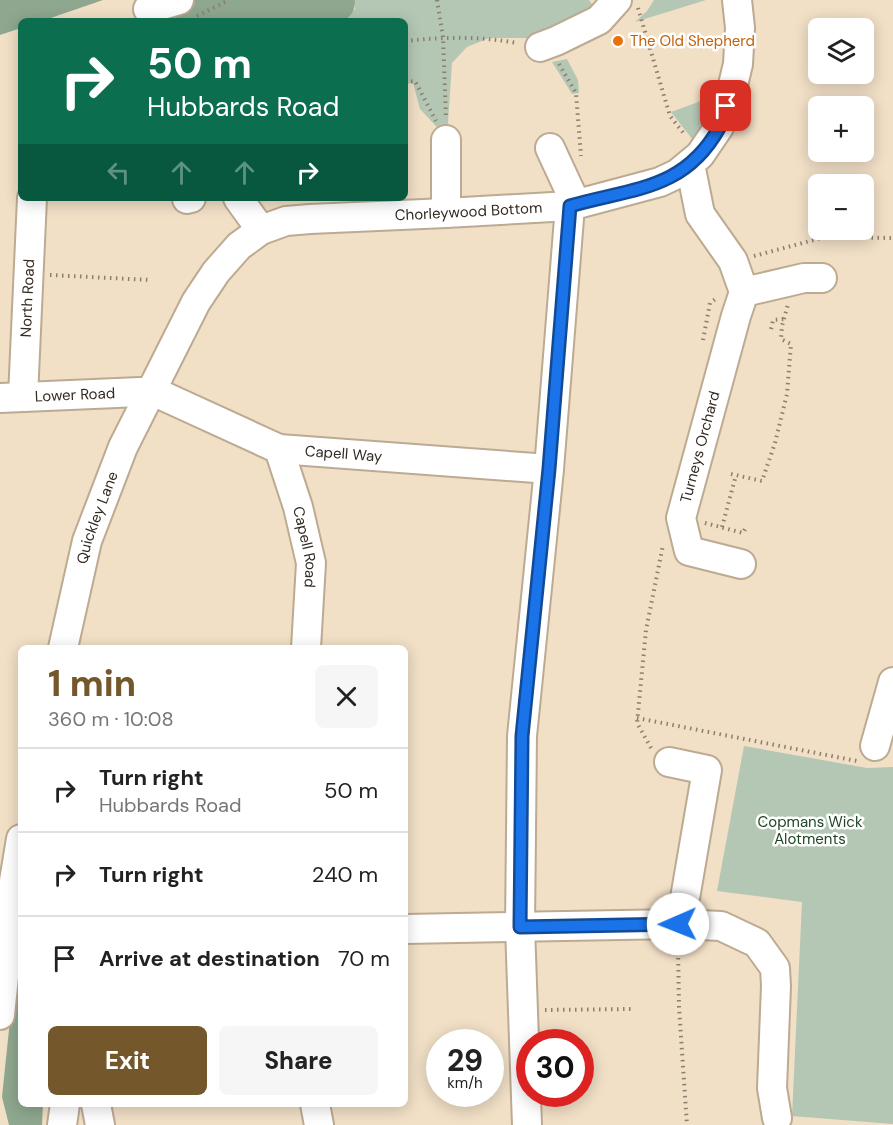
<!DOCTYPE html>
<meta charset="utf-8">
<style>
:root{--surface:#fff;--page:#f6f6f6;--text:#222;--muted:#767676;--line:#e0e0e0;--accent:#74582b}
body{margin:0;font-family:"DM Sans",sans-serif;background:var(--page);color:var(--text);height:100vh;display:flex;flex-direction:column;font-size:22px;white-space:nowrap}
*{box-sizing:border-box;margin:0}
p{font-size:20px;color:var(--muted)}
.icon{flex:none;width:33px;height:33px;fill:none;stroke:currentColor;stroke-width:2;stroke-linecap:round;stroke-linejoin:round}
.map{position:relative;flex:1;overflow:hidden}
.side{position:absolute;left:18px;top:645px;width:390px;height:462px;display:flex;flex-direction:column;background:var(--surface);border-radius:9px;box-shadow:0 3px 15px #0003}
.side>*{flex:none}
.hud{position:absolute;left:18px;top:18px;width:390px;height:183px;border-radius:9px;box-shadow:0 3px 15px #0003;background:#0b6e4f;color:#fff;overflow:hidden}
.buttons{position:absolute;left:808px;top:18px;display:grid;gap:12px}
.buttons a{display:grid;place-items:center;width:66px;height:66px;border-radius:9px;background:var(--surface);box-shadow:0 3px 15px #0003;font-size:30px}
.speed{position:absolute;left:426px;top:1029px;display:flex;gap:12px;font-size:30px;font-weight:700;text-align:center}
.speed>*{display:grid;place-content:center;width:78px;height:78px;border-radius:50%;background:var(--surface);box-shadow:0 3px 15px #0003;line-height:1}
.speed small{font-size:15px;font-weight:400}
.speed .limit{border:9px solid #d22;background:#fff;color:#111}
.pin{position:absolute;display:grid;place-items:center;width:51px;height:51px;color:#fff;margin:-26px;border-radius:12px;box-shadow:0 3px 9px #0006}
.me{position:absolute;width:66px;margin:-33px;rotate:269deg;stroke-linejoin:round;filter:drop-shadow(0 0 4px #0008)}
.turn{display:flex;align-items:center;gap:21px;height:126px;padding:0 30px;font-size:27px}
.turn .icon{width:78px;height:78px;stroke-width:2.5}
.turn b{display:block;font-size:42px;line-height:51px}
.lanes{display:flex;align-items:center;height:57px;padding:0 30px;background:#0003;justify-content:center;gap:30px;direction:ltr}
.lanes .off{opacity:.35}
.round{display:grid;place-items:center;flex:none;width:63px;height:63px;border-radius:9px;background:var(--page)}
.headline{display:flex;align-items:center;justify-content:space-between;height:102px;padding:0 30px}
h1{font-size:36px;font-weight:800;line-height:45px;color:var(--accent)}
.action{display:flex;gap:12px;margin-top:auto;padding:12px 30px}
.action a{flex:1;height:69px;border-radius:9px;background:var(--accent);color:#fff;font-size:24px;font-weight:800;line-height:69px;text-align:center}
.action a+a{background:var(--page);color:var(--text)}
ul{padding:0;list-style:none}
li{display:flex;align-items:center;gap:18px;height:84px;padding:0 30px;border-top:2px solid var(--line)}
li div{flex:1}
li b{display:block;font-size:22px}
li em{font-style:normal}
.map>svg:first-child{display:block}
.green{fill:#b4c7b4}
.forest{fill:#8ea78e}
.lines{fill:none;stroke-linecap:round;stroke-linejoin:round}
.minor-casing{stroke:#bcaa92;stroke-width:32}
.path{stroke:#8b7f6e;stroke-width:4;stroke-dasharray:1.5 4.5;stroke-linecap:butt}
.minor{stroke:#fff;stroke-width:28}
.route-casing{stroke:#114b97;stroke-width:15}
.route{stroke:#1a73e8;stroke-width:10}
.food-dot{fill:#e8710a;stroke:#fff;stroke-width:2}
.labels{text-anchor:middle;stroke-width:5;stroke-linejoin:round;paint-order:stroke}
.food-label{font-size:15px;fill:#c56008;stroke:#fff;text-anchor:start}
.street-label{font-size:15px;fill:#322b22;stroke:#fff}
.park-label{font-size:15px;fill:#1f4723;stroke:#fff}
</style>
<div class="map">
<svg width="893" height="1125" viewBox="0 0 893 1125">
<rect width="100%" height="100%" fill="#f1dfc6"/>
<g class="green">
<polygon points="355,0 589,0 599,14 545,38 489,38 467,47 452,63 447,138 420,109 413,83 405,84 405,21 341,21 355,9"/>
<polygon points="654,0 706,0 635,22 647,11"/>
<polygon points="567,59 578,80 579,93 572,94 552,62"/>
<polygon points="715,95 700,128 693,140 671,112 693,104"/>
<polygon points="744,746 867,768 893,767 893,1124 792,1116 802,902 717,891"/>
</g>
<g class="forest">
<polygon points="0,0 103,0 42,21 21,21 21,28 0,35"/>
<path d="M 151,0 L 355,0 C 355,10 352,16 343,21 L 159,21 Z"/>
<polygon points="21,915 21,1104 43,1104 42,1125 9,1125 2,1097"/>
</g>
<g class="lines">
<defs>
<g id="minor">
<polyline points="148,9 179,0"/>
<polyline points="540,47 556,41 599,20 617,0"/>
<polyline points="446,140 446,213"/>
<polyline points="550,148 576,204"/>
<polyline points="690,164 700,214 733,261 744,292 736,316 681,518 689,551 741,564"/>
<polyline points="238,198 261,230"/>
<polyline points="187,199 191,198"/>
<polyline points="744,292 804,278 822,278"/>
<path id="s1" d="M 23,397 L 32,198"/>
<path id="s2" d="M 0,398 L 140,392 L 159,394 L 279,449 L 549,469"/>
<path id="s3" d="M 279,449 L 298,507 L 311,563 L 306,648"/>
<path id="s4" d="M 63,648 L 87,541 L 123,447 L 196,302 L 216,272 L 239,246 L 261,230 L 286,221 L 310,219 L 446,213 L 570,206 L 660,182 L 677,174 L 700,155 L 719,127 L 733,85 L 738,64 L 740,28 L 737,0"/>
<polyline points="875,746 893,682"/>
<polyline points="669,762 707,770 684,904 678,924"/>
<polyline points="405,929 678,924 721,926 757,943 775,968 776,986 772,1088 777,1118"/>
<polyline points="0,1015 14,881 21,839"/>
<polyline points="96,1104 100,1125"/>
<polyline points="315,1104 319,1125"/>
<polyline points="62,1125 65,1104"/>
<polyline points="527,1125 520,927 522,736 549,469 570,206"/>
</g>
</defs>
<use href="#minor" class="minor-casing"/>
<g class="path">
<polyline points="437,0 443,37 446,118"/>
<polyline points="638,8 670,116 685,135"/>
<polyline points="197,16 229,0"/>
<path d="M 405,41 C 444,37 479,36 517,43"/>
<polyline points="559,64 576,93 581,156"/>
<polyline points="405,82 415,81 436,121"/>
<polyline points="754,256 825,237 893,238"/>
<polyline points="50,275 150,280"/>
<polyline points="771,329 773,320 784,319"/>
<polyline points="703,340 710,303 717,298"/>
<polyline points="731,474 762,481 775,443 787,394 791,344 781,339 782,326 788,304"/>
<polyline points="705,523 743,533 745,529"/>
<polyline points="722,527 736,475"/>
<polyline points="637,718 857,761"/>
<polyline points="651,748 637,723 646,630 663,545"/>
<polyline points="678,946 679,1007 687,1125"/>
<polyline points="545,1010 633,1009"/>
</g>
<use href="#minor" class="minor"/>
</g>
<g class="lines">
<defs>
<path id="route" d="M 678,924 L 520,927 L 522,736 L 549,469 L 570,206 C 631,188 684,191 719,128 C 722,121 724,113 726,106"/>
</defs>
<use href="#route" class="route-casing"/>
<use href="#route" class="route"/>
</g>
<circle class="food-dot" cx="618" cy="41" r="6"/>
<g class="labels">
<g class="food-label">
<text x="630" y="46">The Old Shepherd</text>
</g>
<g class="street-label">
<text dy="5" stroke="none"><textPath href="#s4" startOffset="680">Chorleywood Bottom</textPath></text>
<text dy="5" stroke="none"><textPath href="#s1" startOffset="99">North Road</textPath></text>
<text dy="5" stroke="none"><textPath href="#s2" startOffset="75">Lower Road</textPath></text>
<text transform="translate(700 447) rotate(-75)" y="5">Turneys Orchard</text>
<text dy="5" stroke="none"><textPath href="#s2" startOffset="356">Capell Way</textPath></text>
<text dy="5" stroke="none"><textPath href="#s4" startOffset="135">Quickley Lane</textPath></text>
<text dy="5" stroke="none"><textPath href="#s3" startOffset="102">Capell Road</textPath></text>
</g>
<g class="park-label">
<text x="810" y="827">Copmans Wick<tspan x="810" dy="17">Alotments</tspan></text>
</g>
</g>
</svg>
<div class="buttons">
<a><svg class="icon" aria-label="layers" viewBox="0 0 24 24"><path d="M12 4l9 5-9 5-9-5zM3 14l9 5 9-5"/></svg></a>
<a>+</a>
<a>−</a>
</div>
<div class="speed"><div>29<small>km/h</small></div><div class="limit">30</div></div>
<div class="pin" style="left:726px;top:106px;background:#d93025"><svg class="icon" aria-label="arrive" viewBox="0 0 24 24"><path d="M6 21V4h12l-3 4 3 4H6"/></svg></div>
<svg class="me" style="left:678px;top:924px" viewBox="-20 -20 40 40"><circle r="19" fill="#fff"/><path d="M0-13L10 11 0 6-10 11z" fill="#1a73e8"/></svg>
<div class="hud">
<div class="turn"><svg class="icon" aria-label="right" viewBox="0 0 24 24"><path d="M7 20v-9h11M14 6l5 5-5 5"/></svg><div><b>50 m</b>Hubbards Road</div></div>
<div class="lanes"><svg class="icon off" aria-label="left" viewBox="0 0 24 24"><path d="M17 20v-9H6M10 6l-5 5 5 5"/></svg><svg class="icon off" aria-label="ahead" viewBox="0 0 24 24"><path d="M12 20V5M6 11l6-6 6 6"/></svg><svg class="icon off" aria-label="ahead" viewBox="0 0 24 24"><path d="M12 20V5M6 11l6-6 6 6"/></svg><svg class="icon" aria-label="right" viewBox="0 0 24 24"><path d="M7 20v-9h11M14 6l5 5-5 5"/></svg></div>
</div>
<section class="side">
<div class="headline"><div><h1>1 min</h1><p>360 m · 10:08</p></div><a class="round"><svg class="icon" aria-label="close" viewBox="0 0 24 24"><path d="M6 6l12 12M18 6L6 18"/></svg></a></div>
<ul>
<li><svg class="icon" aria-label="right" viewBox="0 0 24 24"><path d="M7 20v-9h11M14 6l5 5-5 5"/></svg><div><b>Turn right</b><p>Hubbards Road</p></div><em>50 m</em></li>
<li><svg class="icon" aria-label="right" viewBox="0 0 24 24"><path d="M7 20v-9h11M14 6l5 5-5 5"/></svg><div><b>Turn right</b></div><em>240 m</em></li>
<li><svg class="icon" aria-label="arrive" viewBox="0 0 24 24"><path d="M6 21V4h12l-3 4 3 4H6"/></svg><div><b>Arrive at destination</b></div><em>70 m</em></li>
</ul>
<div class="action"><a>Exit</a><a>Share</a></div>
</section>
</div>
